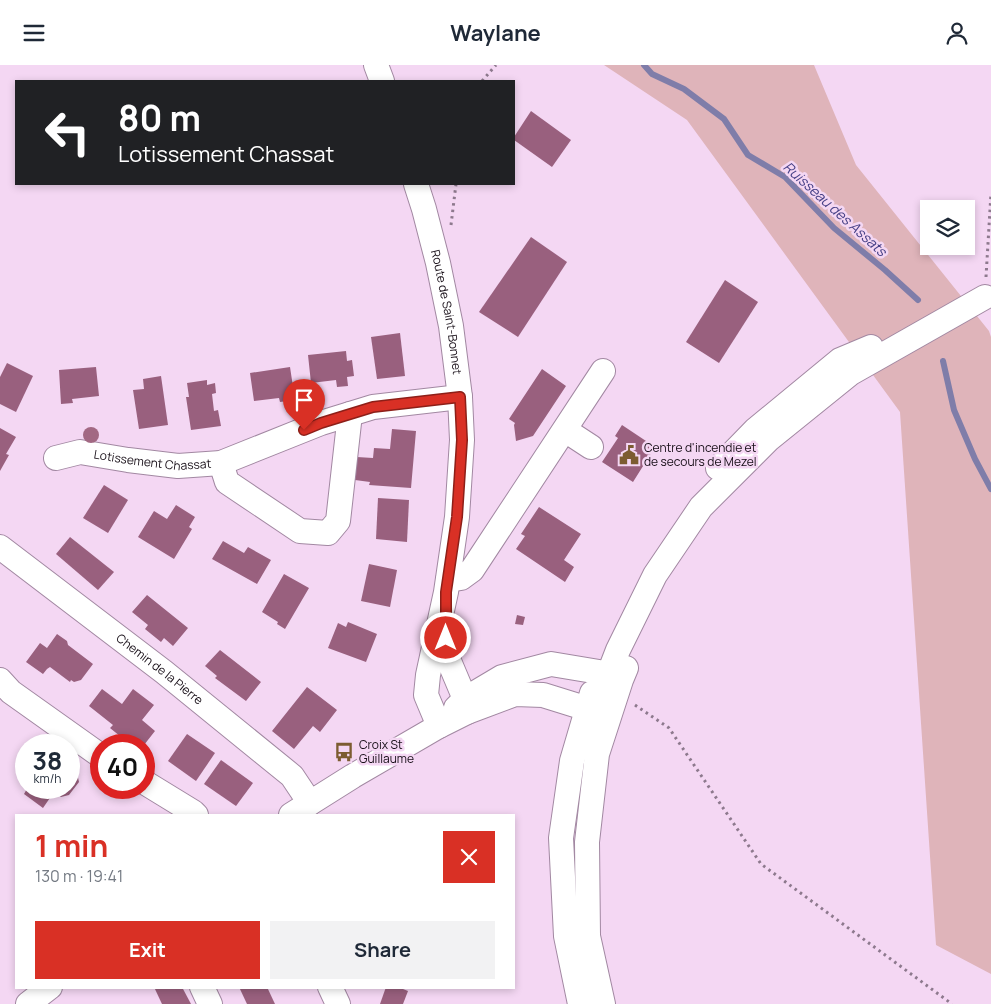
<!DOCTYPE html>
<meta charset="utf-8">
<style>
:root{--surface:#fff;--page:#f2f2f3;--text:#1f2937;--muted:#747a83;--accent:#d93025}
body{margin:0;font-family:Manrope,sans-serif;background:var(--page);color:var(--text);height:100vh;display:flex;flex-direction:column;font-size:19px;white-space:nowrap}
*{box-sizing:border-box;margin:0}
p{font-size:16px;color:var(--muted)}
.icon{flex:none;width:28px;height:28px;fill:none;stroke:currentColor;stroke-width:2;stroke-linecap:round;stroke-linejoin:round}
.map{position:relative;flex:1;overflow:hidden}
.side{position:absolute;left:15px;top:749px;width:500px;height:175px;display:flex;flex-direction:column;background:var(--surface);border-radius:0px;box-shadow:0 2px 8px #0003}
.side>*{flex:none}
.banner{position:absolute;left:15px;top:15px;width:500px;height:105px;border-radius:0px;box-shadow:0 2px 8px #0003;background:#202124;color:#fff;overflow:hidden}
.fabs{position:absolute;left:920px;top:135px;display:grid;gap:10px}
.fabs a{display:grid;place-items:center;width:55px;height:55px;border-radius:0px;background:var(--surface);box-shadow:0 2px 8px #0003;font-size:25px}
.speed{position:absolute;left:15px;top:669px;display:flex;gap:10px;font-size:25px;font-weight:700;text-align:center}
.speed>*{display:grid;place-content:center;width:65px;height:65px;border-radius:50%;background:var(--surface);box-shadow:0 2px 8px #0003;line-height:1}
.speed small{font-size:12px;font-weight:400}
.speed .limit{border:8px solid #d22;background:#fff;color:#111}
.pin{position:absolute;display:grid;place-items:center;width:42px;height:42px;color:#fff;margin:-51px -21px;border-radius:50% 50% 50% 0;rotate:-45deg;box-shadow:0 0 5px #0007}
.pin .icon{rotate:45deg}
.me{position:absolute;width:55px;margin:-28px;rotate:0deg;stroke-linejoin:round;filter:drop-shadow(0 0 4px #0008)}
.turn{display:flex;align-items:center;gap:18px;height:105px;padding:0 20px;font-size:22px}
.turn .icon{width:65px;height:65px;stroke-width:2.5}
.turn b{display:block;font-size:35px;line-height:42px}
.round{display:grid;place-items:center;flex:none;width:52px;height:52px;border-radius:0px;background:var(--page)}
.head{display:flex;align-items:center;justify-content:space-between;height:85px;padding:0 20px}
h1{font-size:30px;font-weight:700;line-height:38px;color:var(--accent)}
.button{display:flex;gap:10px;margin-top:auto;padding:10px 20px}
.button a{flex:1;height:58px;border-radius:0px;background:var(--accent);color:#fff;font-size:20px;font-weight:700;line-height:58px;text-align:center}
.button a+a{background:var(--page);color:var(--text)}
header{display:flex;justify-content:space-between;align-items:center;height:65px;padding:0 20px;background:var(--surface);font-size:22px;font-weight:700}
.map>svg:first-child{display:block}
.green{fill:#dfb4ba}
.lines{fill:none;stroke-linecap:round;stroke-linejoin:round}
.stream{stroke:#7f7da9;stroke-width:6}
.building{fill:#99607e}
.minor-casing{stroke:#a288a2;stroke-width:26}
.path{stroke:#8d798d;stroke-width:3;stroke-dasharray:2.5 4;stroke-linecap:butt}
.minor{stroke:#fff;stroke-width:24}
.tree{fill:#a26883}
.route-casing{stroke:#8d1f18;stroke-width:12}
.route{stroke:#d93025;stroke-width:9}
.labels{text-anchor:middle;stroke-width:5;stroke-linejoin:round;paint-order:stroke}
.street-label{font-size:12px;fill:#170e17;stroke:#f4d7f3}
.poi-label{font-size:12px;fill:#170e17;stroke:#f4d7f3;text-anchor:start}
.water-label{font-size:14px;font-style:italic;fill:#464086;stroke:#f4d7f3}
</style>
<header><svg class="icon" aria-label="menu" viewBox="0 0 24 24"><path d="M4 6h16M4 12h16M4 18h16"/></svg>Waylane<svg class="icon" aria-label="person" viewBox="0 0 24 24"><circle cx="12" cy="8" r="4"/><path d="M4 21q1-7 8-7t8 7"/></svg></header>
<div class="map">
<svg width="991" height="939" viewBox="0 0 991 939">
<rect width="100%" height="100%" fill="#f4d7f3"/>
<polygon class="green" points="604,0 814,0 856,100 989,266 991,272 991,909 936,880 900,347 687,55"/>
<g class="lines">
<g class="stream">
<polyline points="644,0 652,9 684,24 724,54 748,90 785,112 834,163 885,205 918,235"/>
<polyline points="943,296 954,345 975,394 991,424"/>
</g>
</g>
<g class="building">
<polygon points="531,46 571,75 552,102 514,75 514,72"/>
<polygon points="531,172 567,197 518,272 479,247"/>
<polygon points="725,215 758,237 719,298 686,277"/>
<polygon points="400,268 405,311 377,314 371,272"/>
<polygon points="346,286 347,296 352,295 354,311 347,312 348,321 337,322 336,315 311,318 308,290"/>
<polygon points="7,298 33,311 16,347 0,339 0,312"/>
<polygon points="96,302 99,331 72,334 73,338 61,339 59,305"/>
<polygon points="290,302 295,335 280,337 279,333 254,336 250,308"/>
<polygon points="542,304 566,321 533,371 516,376 514,360 515,358 509,354"/>
<polygon points="161,311 168,360 139,364 133,325 144,324 143,314"/>
<polygon points="207,315 207,320 215,318 216,328 212,329 214,346 218,345 221,361 191,365 186,332 189,332 187,318"/>
<polygon points="622,360 655,382 633,417 602,397 618,373 615,371"/>
<polygon points="0,363 16,372 6,389 9,390 0,406"/>
<polygon points="392,364 416,366 411,423 369,420 370,417 355,415 357,392 373,393 374,383 390,384"/>
<polygon points="104,420 128,435 108,468 83,453"/>
<polygon points="378,433 409,435 407,477 376,474"/>
<polygon points="176,440 195,452 189,462 192,464 174,494 138,472 154,446 167,454"/>
<polygon points="539,442 581,469 564,495 574,502 565,517 516,484 525,471 521,469"/>
<polygon points="70,472 114,507 98,525 56,489"/>
<polygon points="223,476 244,488 248,482 271,495 257,519 212,494"/>
<polygon points="369,499 397,505 390,542 361,536"/>
<polygon points="284,509 309,523 285,564 277,559 278,557 262,547"/>
<polygon points="147,530 188,563 173,581 164,573 161,577 145,564 148,560 132,547"/>
<polygon points="517,550 525,552 523,560 515,559"/>
<polygon points="348,557 377,569 366,597 328,583 338,558 346,562"/>
<polygon points="57,569 67,576 68,580 93,599 81,615 74,617 71,615 70,617 50,602 47,604 43,609 26,597 40,578 47,583"/>
<polygon points="220,585 261,617 246,636 215,613 217,611 205,601"/>
<polygon points="307,622 337,645 320,667 313,661 294,684 272,666"/>
<polygon points="102,624 122,639 133,624 154,640 142,655 155,666 144,680 131,680 110,663 113,660 89,641"/>
<polygon points="187,669 215,688 196,716 168,696"/>
<polygon points="221,695 253,718 236,741 204,719"/>
<polygon points="69,702 77,708 79,717 69,730 61,732 54,727 43,743 24,729 28,722 69,722"/>
<polygon points="154,922 182,922 191,939 162,939"/>
<polygon points="239,922 267,922 275,939 247,939"/>
<polygon points="386,922 398,922 408,926 403,939 380,939"/>
</g>
<g class="lines">
<defs>
<g id="minor">
<polyline points="376,0 382,16"/>
<path id="s1" d="M 416,119 L 424,144 L 438,198 L 451,261 L 460,332 L 462,375 L 457,452 L 446,527 L 428,610 L 426,630 L 439,661"/>
<polyline points="565,365 591,382"/>
<path id="s2" d="M 56,393 L 80,387 L 128,395 L 178,401 L 221,398 L 321,358 L 373,342 L 460,332"/>
<polyline points="221,398 227,417 300,466 328,468 338,456 350,349"/>
<polyline points="718,403 755,365 840,295 871,282"/>
<path id="s3" d="M 0,482 L 164,607 L 292,711 L 310,738"/>
<polyline points="448,515 461,513 472,505 603,306"/>
<polyline points="446,563 446,589 465,634 467,647"/>
<polyline points="0,615 11,627 101,691"/>
<polyline points="456,643 465,634 502,612 551,599 599,607 606,616 604,628"/>
<polyline points="144,717 193,747 196,750"/>
<polyline points="291,750 353,711 439,661 467,647 515,629 543,630 588,644 606,616 618,585 655,510 701,442 768,375 851,308 985,232"/>
<polyline points="202,922 210,939"/>
<polyline points="330,922 338,939"/>
<polyline points="28,939 50,922"/>
<polyline points="580,939 566,871 561,773 572,696 592,628"/>
<polyline points="603,939 588,871 587,777 597,689 621,615 626,603"/>
</g>
</defs>
<use href="#minor" class="minor-casing"/>
<g class="path">
<polyline points="482,16 496,0"/>
<polyline points="451,160 456,119"/>
<polyline points="986,212 991,128"/>
<polyline points="635,640 669,663 761,799 952,939"/>
</g>
<use href="#minor" class="minor"/>
</g>
<circle class="tree" cx="91" cy="370" r="8"/>
<g class="lines">
<defs>
<polyline id="route" points="304,365 321,358 373,342 460,332 462,375 457,452 446,527 446,573"/>
</defs>
<use href="#route" class="route-casing"/>
<use href="#route" class="route"/>
</g>
<defs>
<symbol id="civic-bare" viewBox="-9 -9 18 18"><path d="M-.6-6.5H3V-4.5H.6V-3L4-1V1h2V6H-6V1h2V-1L-.6-3ZM-1.2 2.5V6h2.4V2.5Z" fill="#7c5c31" stroke="#f4d7f3" stroke-width="2.5" paint-order="stroke"/></symbol>
<symbol id="bus-bare" viewBox="-9 -9 18 18"><path d="M-5-6H5V4H4V6H2V4H-2V6H-4V4H-5ZM-3.5-4V0h7V-4ZM-3.5 1.2v1.5H-2V1.2ZM2 1.2v1.5H3.5V1.2Z" fill="#7c5c31" stroke="#f4d7f3" stroke-width="2.5" paint-order="stroke"/></symbol>
</defs>
<g fill-rule="evenodd">
<use href="#civic-bare" x="615" y="376" width="28" height="28"/>
<use href="#bus-bare" x="330" y="673" width="28" height="28"/>
</g>
<g class="labels">
<g class="street-label">
<text dy="4" stroke="none"><textPath href="#s1" startOffset="132">Route de Saint-Bonnet</textPath></text>
<text dy="4" stroke="none"><textPath href="#s2" startOffset="98">Lotissement Chassat</textPath></text>
<text dy="4" stroke="none"><textPath href="#s3" startOffset="201">Chemin de la Pierre</textPath></text>
</g>
<g class="poi-label">
<text x="644" y="387">Centre d'incendie et<tspan x="644" dy="14">de secours de Mezel</tspan></text>
<text x="359" y="684">Croix St<tspan x="359" dy="14">Guillaume</tspan></text>
</g>
<g class="water-label">
<text transform="translate(835 144) rotate(42)" y="5">Ruisseau des Assats</text>
</g>
</g>
</svg>
<div class="fabs">
<a><svg class="icon" aria-label="layers" viewBox="0 0 24 24"><path d="M12 4l9 5-9 5-9-5zM3 14l9 5 9-5"/></svg></a>
</div>
<div class="speed"><div>38<small>km/h</small></div><div class="limit">40</div></div>
<div class="pin" style="left:304px;top:365px;background:#d93025"><svg class="icon" aria-label="arrive" viewBox="0 0 24 24"><path d="M6 21V4h12l-3 4 3 4H6"/></svg></div>
<svg class="me" style="left:446px;top:573px" viewBox="-20 -20 40 40"><circle r="17" fill="#d93025" stroke="#fff" stroke-width="3"/><path d="M0-11L8 9 0 5-8 9z" fill="#fff"/></svg>
<div class="banner">
<div class="turn"><svg class="icon" aria-label="left" viewBox="0 0 24 24"><path d="M17 20v-9H6M10 6l-5 5 5 5"/></svg><div><b>80 m</b>Lotissement Chassat</div></div>
</div>
<section class="side">
<div class="head"><div><h1>1 min</h1><p>130 m · 19:41</p></div><a class="round" style="background:#d93025;color:#fff"><svg class="icon" aria-label="close" viewBox="0 0 24 24"><path d="M6 6l12 12M18 6L6 18"/></svg></a></div>
<div class="button"><a>Exit</a><a>Share</a></div>
</section>
</div>
